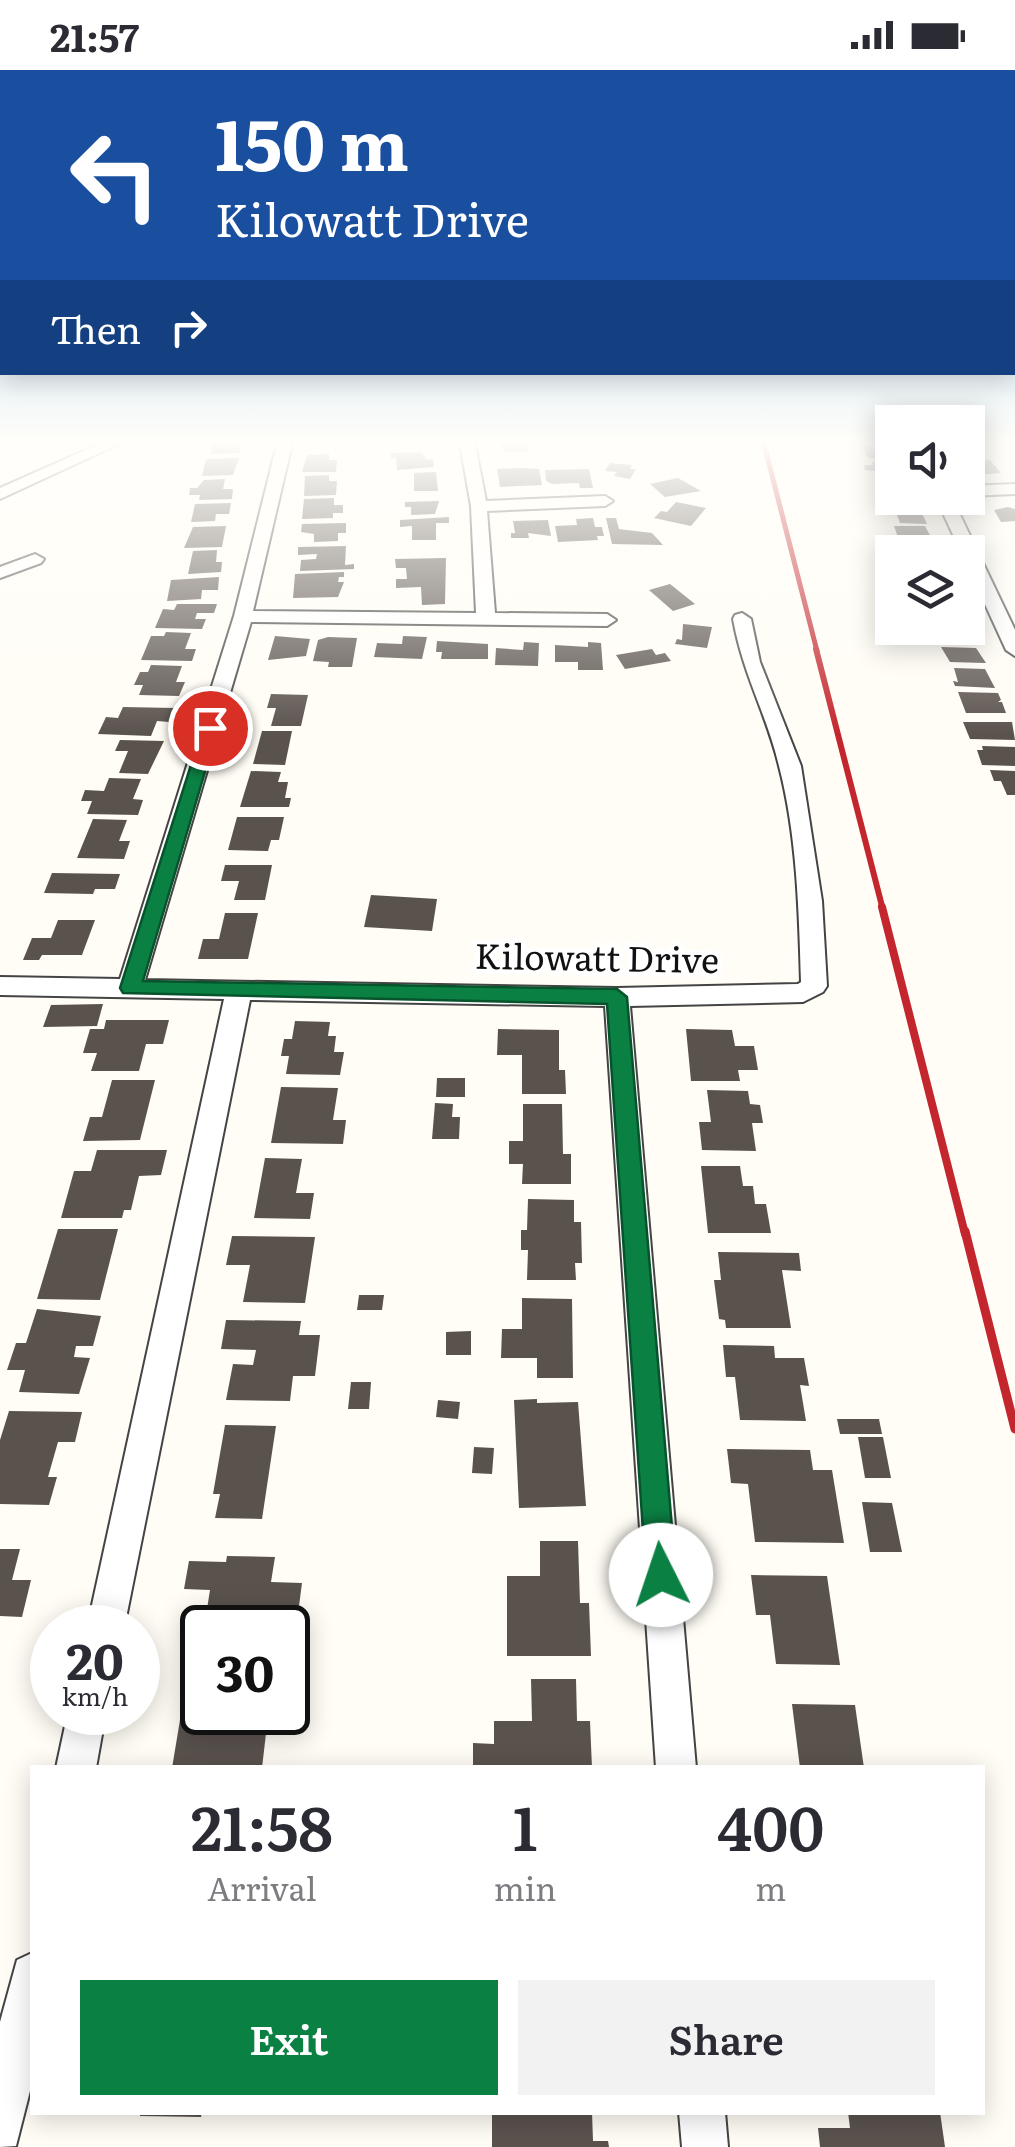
<!DOCTYPE html>
<style>
:root{--surface:#fff;--page:#f2f2f3;--text:#2b2b33;--muted:#7c7c81;--accent:#0b8043}
body{margin:0;font-family:Literata,serif;background:var(--page);color:var(--text);height:100vh;display:flex;flex-direction:column;font-size:38px;white-space:nowrap}
*{box-sizing:border-box;margin:0}
p{font-size:32px;color:var(--muted)}
.icon{flex:none;width:55px;height:55px;fill:none;stroke:currentColor;stroke-width:2;stroke-linecap:round;stroke-linejoin:round}
.map{position:relative;flex:1;overflow:hidden}
.panel{position:absolute;left:30px;top:1695px;width:955px;height:350px;display:flex;flex-direction:column;background:var(--surface);border-radius:0px;box-shadow:0 5px 25px #0003}
.panel>*{flex:none}
.guide{position:absolute;left:0px;top:0px;width:1015px;height:305px;box-shadow:0 5px 25px #0003;background:#1a4fa0;color:#fff;overflow:hidden}
.controls{position:absolute;left:875px;top:335px;display:grid;gap:20px}
.controls a{display:grid;place-items:center;width:110px;height:110px;border-radius:0px;background:var(--surface);box-shadow:0 5px 25px #0003;font-size:50px}
.speed{position:absolute;left:30px;top:1535px;display:flex;gap:20px;font-size:50px;font-weight:700;text-align:center}
.speed>*{display:grid;place-content:center;width:130px;height:130px;border-radius:50%;background:var(--surface);box-shadow:0 5px 25px #0003;line-height:1}
.speed small{font-size:25px;font-weight:400}
.speed .limit{border:5px solid #111;border-radius:15px;background:#fff;color:#111}
.pin{position:absolute;display:grid;place-items:center;width:85px;height:85px;color:#fff;margin:-42px;border:5px solid #fff;border-radius:50%;box-shadow:0 2px 10px #0007}
.me{position:absolute;width:110px;margin:-55px;rotate:356deg;stroke-linejoin:round;filter:drop-shadow(0 0 8px #0008)}
.turn{display:flex;align-items:center;gap:35px;height:210px;padding:0 50px;font-size:45px}
.turn .icon{width:130px;height:130px;stroke-width:2.5}
.turn b{display:block;font-size:70px;line-height:85px}
.then{display:flex;align-items:center;height:95px;padding:0 50px;background:#0003;gap:20px;font-size:38px}
.eta{display:flex;justify-content:space-evenly;align-items:center;height:170px;text-align:center}
.eta b{font-size:60px;font-weight:600;line-height:70px}
.primary-button{display:flex;gap:20px;margin-top:auto;padding:20px 50px}
.primary-button a{flex:1;height:115px;border-radius:0px;background:var(--accent);color:#fff;font-size:40px;font-weight:600;line-height:115px;text-align:center}
.primary-button a+a{background:var(--page);color:var(--text)}
.status{display:flex;justify-content:space-between;align-items:center;height:70px;padding:0 50px;background:var(--surface);direction:ltr}
.status svg{height:28px;fill:currentColor}
.map>svg:first-child{display:block}
.building{fill:#5a524d}
.lines{fill:none;stroke-linecap:round;stroke-linejoin:round}
.minor-casing{stroke:#444;stroke-width:4}
.minor{fill:#fff;fill-rule:evenodd}
.rail-far3{stroke:#c4262e;stroke-width:5}
.rail-far2{stroke:#c4262e;stroke-width:6}
.rail-far1{stroke:#c4262e;stroke-width:8}
.rail{stroke:#c4262e;stroke-width:9}
.route{fill:#0b8043;stroke:#07532c;stroke-width:2.5}
.labels{text-anchor:middle;stroke-width:10;stroke-linejoin:round;paint-order:stroke}
.street-label{font-size:35px;fill:#111;stroke:#fff}
</style>
<div class="status"><b>21:57</b><svg viewBox="0 0 49 12"><path d="M0 12V9h3v3zM5 12V6h3v6zM10 12V3h3v9zM15 12V0h3v12zM26 1h20v11H26zM47 4h2v5h-2z"/></svg></div>
<div class="map">
<svg width="1015" height="2077" viewBox="0 0 1015 2077">
<rect width="100%" height="100%" fill="#fffdf5"/>
<g class="building">
<polygon points="213,374 241,374 239,383 210,384"/>
<polygon points="499,374 528,374 529,381 505,382"/>
<polygon points="862,376 886,376 891,388 868,388"/>
<polygon points="421,382 427,390 433,389 434,397 397,400 396,388 391,388 391,383"/>
<polygon points="329,384 329,390 337,390 336,402 302,402 307,385"/>
<polygon points="239,388 233,405 202,406 206,389"/>
<polygon points="968,388 990,390 1001,403 976,405 968,399"/>
<polygon points="872,392 892,392 892,403 865,400 864,395 873,395"/>
<polygon points="610,393 632,395 630,399 636,399 630,409 614,406 617,402 605,401"/>
<polygon points="525,398 539,399 542,415 500,417 497,399"/>
<polygon points="589,399 593,418 580,418 579,413 552,414 546,411 545,400"/>
<polygon points="436,402 438,421 414,421 414,403"/>
<polygon points="329,405 329,411 337,411 336,425 304,426 305,406"/>
<polygon points="678,408 701,421 665,427 650,414"/>
<polygon points="225,409 223,419 233,419 232,429 199,430 200,425 189,425 190,418 197,418 204,410"/>
<polygon points="334,428 334,435 343,435 343,443 333,443 333,448 302,449 304,429"/>
<polygon points="439,431 435,444 411,445 411,437 405,437 405,432"/>
<polygon points="676,432 706,438 691,456 654,448 661,441 667,442"/>
<polygon points="231,433 229,444 216,444 215,451 191,452 195,434"/>
<polygon points="1008,437 1015,439 1015,451 1001,452 994,440"/>
<polygon points="895,439 920,439 927,454 900,453"/>
<polygon points="449,447 449,453 436,453 436,470 412,470 412,456 400,457 400,450"/>
<polygon points="593,448 595,457 602,457 604,466 597,466 598,470 558,472 555,456 577,455 576,449"/>
<polygon points="606,448 616,448 619,459 652,463 663,475 612,474"/>
<polygon points="548,450 551,466 528,463 529,468 511,468 511,463 515,463 513,451"/>
<polygon points="346,453 346,463 338,463 338,471 314,472 314,464 301,462 302,454"/>
<polygon points="226,456 222,477 184,478 193,457"/>
<polygon points="894,456 925,456 933,471 899,470"/>
<polygon points="346,476 345,495 354,494 354,499 300,501 301,490 316,489 317,484 298,485 298,477"/>
<polygon points="217,480 216,492 222,492 221,502 188,504 193,481"/>
<polygon points="446,488 445,534 422,535 421,517 396,518 396,509 407,509 406,498 396,498 395,489"/>
<polygon points="344,502 344,507 339,507 338,512 344,512 338,527 293,528 295,504"/>
<polygon points="219,507 218,520 202,520 201,529 167,531 171,510"/>
<polygon points="670,514 695,534 673,541 649,520"/>
<polygon points="177,534 217,534 214,543 197,543 195,549 206,549 202,559 155,558 163,539 174,540"/>
<polygon points="683,554 712,557 707,578 675,574 677,569 682,570"/>
<polygon points="936,558 965,558 969,569 940,569"/>
<polygon points="166,562 191,563 185,579 196,579 192,591 141,590 151,566 164,566"/>
<polygon points="275,566 310,569 306,586 268,590"/>
<polygon points="403,566 427,567 422,589 374,587 377,573 402,574"/>
<polygon points="328,567 357,568 352,597 328,597 329,592 313,591 318,570"/>
<polygon points="437,571 488,574 488,589 441,589 442,582 436,582"/>
<polygon points="524,572 539,573 538,596 495,595 496,578 523,580"/>
<polygon points="588,572 601,573 603,600 578,600 578,592 555,592 555,575 588,577"/>
<polygon points="941,577 976,578 986,593 950,592"/>
<polygon points="652,579 656,585 665,583 671,591 625,599 616,585"/>
<polygon points="151,595 182,596 176,612 185,612 179,626 139,625 143,615 134,615 140,602 148,602"/>
<polygon points="954,598 985,599 995,618 955,616 953,611 958,612"/>
<polygon points="958,622 998,623 1001,630 998,632 1002,632 1006,643 966,643"/>
<polygon points="271,624 308,625 301,656 271,656 276,638 267,638"/>
<polygon points="123,637 175,638 169,652 157,651 151,666 98,664 106,647 118,648"/>
<polygon points="963,652 1012,652 1015,670 970,669"/>
<polygon points="262,661 292,661 285,695 253,694"/>
<polygon points="120,670 164,671 148,704 119,703 128,681 115,681"/>
<polygon points="982,676 1015,677 1015,696 982,695 977,680 983,680"/>
<polygon points="990,700 1015,701 1015,725 1007,725 1001,711 994,711"/>
<polygon points="251,701 281,702 278,712 288,712 285,728 291,728 289,737 240,737"/>
<polygon points="109,708 141,709 133,729 143,730 138,745 87,744 92,731 81,731 85,720 104,721"/>
<polygon points="237,747 284,747 279,770 271,770 268,781 228,780"/>
<polygon points="93,749 127,750 119,771 130,771 124,789 77,788"/>
<polygon points="225,795 272,795 265,830 234,830 239,811 221,811"/>
<polygon points="52,803 120,804 115,819 95,819 93,824 44,823"/>
<polygon points="371,825 437,829 432,861 364,857"/>
<polygon points="225,843 258,843 248,889 198,889 203,869 219,869"/>
<polygon points="58,850 95,850 82,885 42,885 39,890 23,890 32,868 51,868"/>
<polygon points="103,934 97,956 43,957 51,935"/>
<polygon points="106,950 169,950 163,974 146,974 139,1001 91,1001 97,983 83,983 90,959 104,959"/>
<polygon points="295,951 330,952 328,966 336,966 334,982 344,982 340,1005 286,1004 289,986 281,986 284,969 292,969"/>
<polygon points="498,959 559,960 559,1000 565,1000 566,1024 522,1024 522,985 497,985"/>
<polygon points="686,959 732,960 735,976 754,976 758,1000 738,1000 740,1011 691,1011"/>
<polygon points="437,1008 465,1008 465,1027 436,1027"/>
<polygon points="112,1010 155,1010 140,1070 83,1071 90,1047 102,1047"/>
<polygon points="281,1017 338,1018 333,1050 346,1050 343,1074 271,1073"/>
<polygon points="707,1020 748,1021 750,1034 760,1035 763,1053 752,1053 756,1081 702,1080 699,1052 711,1052"/>
<polygon points="435,1033 453,1034 452,1047 460,1047 459,1069 432,1069"/>
<polygon points="523,1034 562,1034 563,1084 571,1084 571,1114 522,1114 523,1094 509,1094 509,1071 523,1071"/>
<polygon points="97,1080 167,1080 161,1105 139,1106 131,1140 124,1140 122,1148 61,1148 74,1101 91,1101"/>
<polygon points="265,1088 302,1089 296,1123 314,1123 310,1149 254,1148"/>
<polygon points="701,1096 740,1096 743,1116 753,1116 755,1134 766,1134 771,1163 708,1163"/>
<polygon points="528,1129 574,1130 574,1152 581,1152 582,1193 575,1193 576,1210 527,1210 528,1180 521,1180 521,1160 527,1160"/>
<polygon points="58,1159 118,1159 100,1230 37,1229"/>
<polygon points="232,1166 315,1167 305,1233 243,1232 250,1195 226,1195"/>
<polygon points="718,1182 799,1183 801,1201 782,1200 791,1258 726,1258 725,1250 719,1249 714,1210 721,1210"/>
<polygon points="359,1225 384,1225 382,1240 357,1240"/>
<polygon points="522,1228 572,1229 573,1308 537,1308 537,1288 501,1288 502,1259 522,1259"/>
<polygon points="37,1239 101,1246 93,1276 76,1276 74,1287 90,1288 79,1324 19,1322 25,1300 7,1300 16,1273 26,1273"/>
<polygon points="226,1250 301,1251 299,1265 320,1265 315,1306 293,1306 290,1331 226,1330 233,1294 253,1295 256,1280 221,1279"/>
<polygon points="471,1261 471,1285 446,1285 446,1262"/>
<polygon points="723,1275 774,1276 775,1288 804,1288 809,1316 800,1315 806,1351 740,1350 735,1307 726,1307"/>
<polygon points="351,1312 371,1312 369,1339 348,1339"/>
<polygon points="537,1329 537,1333 578,1332 586,1436 519,1438 514,1330"/>
<polygon points="438,1330 460,1332 458,1349 436,1347"/>
<polygon points="9,1341 82,1342 75,1372 58,1372 48,1407 57,1407 49,1435 0,1434 0,1370"/>
<polygon points="837,1349 879,1349 882,1364 840,1364"/>
<polygon points="225,1355 276,1356 262,1449 215,1448 220,1424 213,1424"/>
<polygon points="858,1367 883,1367 891,1408 865,1408"/>
<polygon points="474,1377 494,1378 492,1404 472,1403"/>
<polygon points="727,1379 810,1380 813,1400 832,1400 844,1473 755,1472 748,1414 731,1413"/>
<polygon points="862,1432 892,1433 902,1482 870,1482"/>
<polygon points="540,1471 578,1471 580,1533 589,1533 591,1586 507,1586 507,1506 540,1506"/>
<polygon points="0,1479 20,1479 12,1510 31,1510 22,1547 0,1546"/>
<polygon points="227,1486 275,1487 271,1512 302,1513 296,1559 204,1558 210,1520 184,1519 189,1491 226,1492"/>
<polygon points="751,1505 827,1506 840,1595 776,1594 770,1545 756,1545"/>
<polygon points="196,1559 202,1559 202,1603 188,1602"/>
<polygon points="531,1609 576,1609 577,1651 590,1651 592,1698 473,1698 473,1673 494,1674 494,1651 532,1651"/>
<polygon points="792,1634 855,1635 864,1698 800,1698"/>
<polygon points="181,1644 268,1646 262,1698 172,1698"/>
<polygon points="140,2042 202,2042 201,2047 140,2046"/>
<polygon points="492,2042 592,2042 593,2071 608,2071 609,2077 492,2077"/>
<polygon points="848,2042 940,2042 945,2077 820,2077 818,2058 850,2058"/>
</g>
<g class="lines">
<defs>
<g id="minor">
<polygon points="99,374 119,374 0,429 0,418"/>
<path d="M 277,374 L 292,374 L 253,541 L 476,543 L 471,436 L 460,374 L 475,374 L 486,431 L 605,426 L 613,431 L 605,436 L 487,441 L 495,543 L 607,544 L 616,550 L 607,556 L 251,552 L 145,910 L 617,918 L 798,914 L 801,912 C 799,841 797,765 779,696 C 767,645 743,605 733,549 L 735,545 L 742,543 L 751,549 L 760,592 L 801,696 L 822,831 L 827,916 L 823,922 L 803,932 L 630,936 L 696,1698 L 656,1698 L 605,936 L 250,930 L 124,1558 L 87,1558 L 224,929 L 0,925 L 0,907 L 120,909 L 234,546 Z"/>
<polygon points="1015,414 1015,424 968,426 968,416"/>
<polygon points="936,428 952,428 1015,560 1015,586 1006,580 968,497 968,482 961,482"/>
<polygon points="35,484 44,489 41,493 0,508 0,497"/>
<polygon points="68,1642 106,1642 96,1698 56,1698"/>
<polygon points="32,1883 32,2013 16,2076 0,2077 0,1952 17,1890"/>
<polygon points="679,2042 725,2042 728,2077 682,2077"/>
</g>
</defs>
<use href="#minor" class="minor-casing"/>
<use href="#minor" class="minor"/>
<polyline class="rail-far3" points="764,374 817,581"/>
<polyline class="rail-far2" points="816,579 883,840"/>
<polyline class="rail-far1" points="882,837 965,1164"/>
<polyline class="rail" points="965,1161 1015,1359"/>
</g>
<linearGradient id="sky" x2="0" y2="1"><stop stop-color="#95c6ee"/><stop offset="0.56" stop-color="#fffefa"/><stop offset="1" stop-color="#fffefa" stop-opacity="0"/></linearGradient>
<rect width="1015" height="665" fill="url(#sky)"/>
<polygon class="route" points="204,654 218,658 143,911 617,919 627,927 676,1505 672,1515 661,1520 650,1515 646,1505 607,934 123,923 120,918"/>
<g class="labels">
<g class="street-label">
<text transform="translate(597 889) rotate(1)" y="12">Kilowatt Drive</text>
</g>
</g>
</svg>
<div class="controls">
<a><svg class="icon" aria-label="sound" viewBox="0 0 24 24"><path d="M4 9h4l5-4v14l-5-4H4zM17 9q2 3 0 6"/></svg></a>
<a><svg class="icon" aria-label="layers" viewBox="0 0 24 24"><path d="M12 4l9 5-9 5-9-5zM3 14l9 5 9-5"/></svg></a>
</div>
<div class="speed"><div>20<small>km/h</small></div><div class="limit">30</div></div>
<div class="pin" style="left:210px;top:658px;background:#d93025"><svg class="icon" aria-label="arrive" viewBox="0 0 24 24"><path d="M6 21V4h12l-3 4 3 4H6"/></svg></div>
<svg class="me" style="left:661px;top:1505px" viewBox="-20 -20 40 40"><circle r="19" fill="#fff"/><path d="M0-13L10 11 0 6-10 11z" fill="#0b8043"/></svg>
<div class="guide">
<div class="turn"><svg class="icon" aria-label="left" viewBox="0 0 24 24"><path d="M17 20v-9H6M10 6l-5 5 5 5"/></svg><div><b>150 m</b>Kilowatt Drive</div></div>
<div class="then">Then<svg class="icon" aria-label="right" viewBox="0 0 24 24"><path d="M7 20v-9h11M14 6l5 5-5 5"/></svg></div>
</div>
<section class="panel">
<div class="eta">
<div><b>21:58</b><p>Arrival</p></div>
<div><b>1</b><p>min</p></div>
<div><b>400</b><p>m</p></div>
</div>
<div class="primary-button"><a>Exit</a><a>Share</a></div>
</section>
</div>
